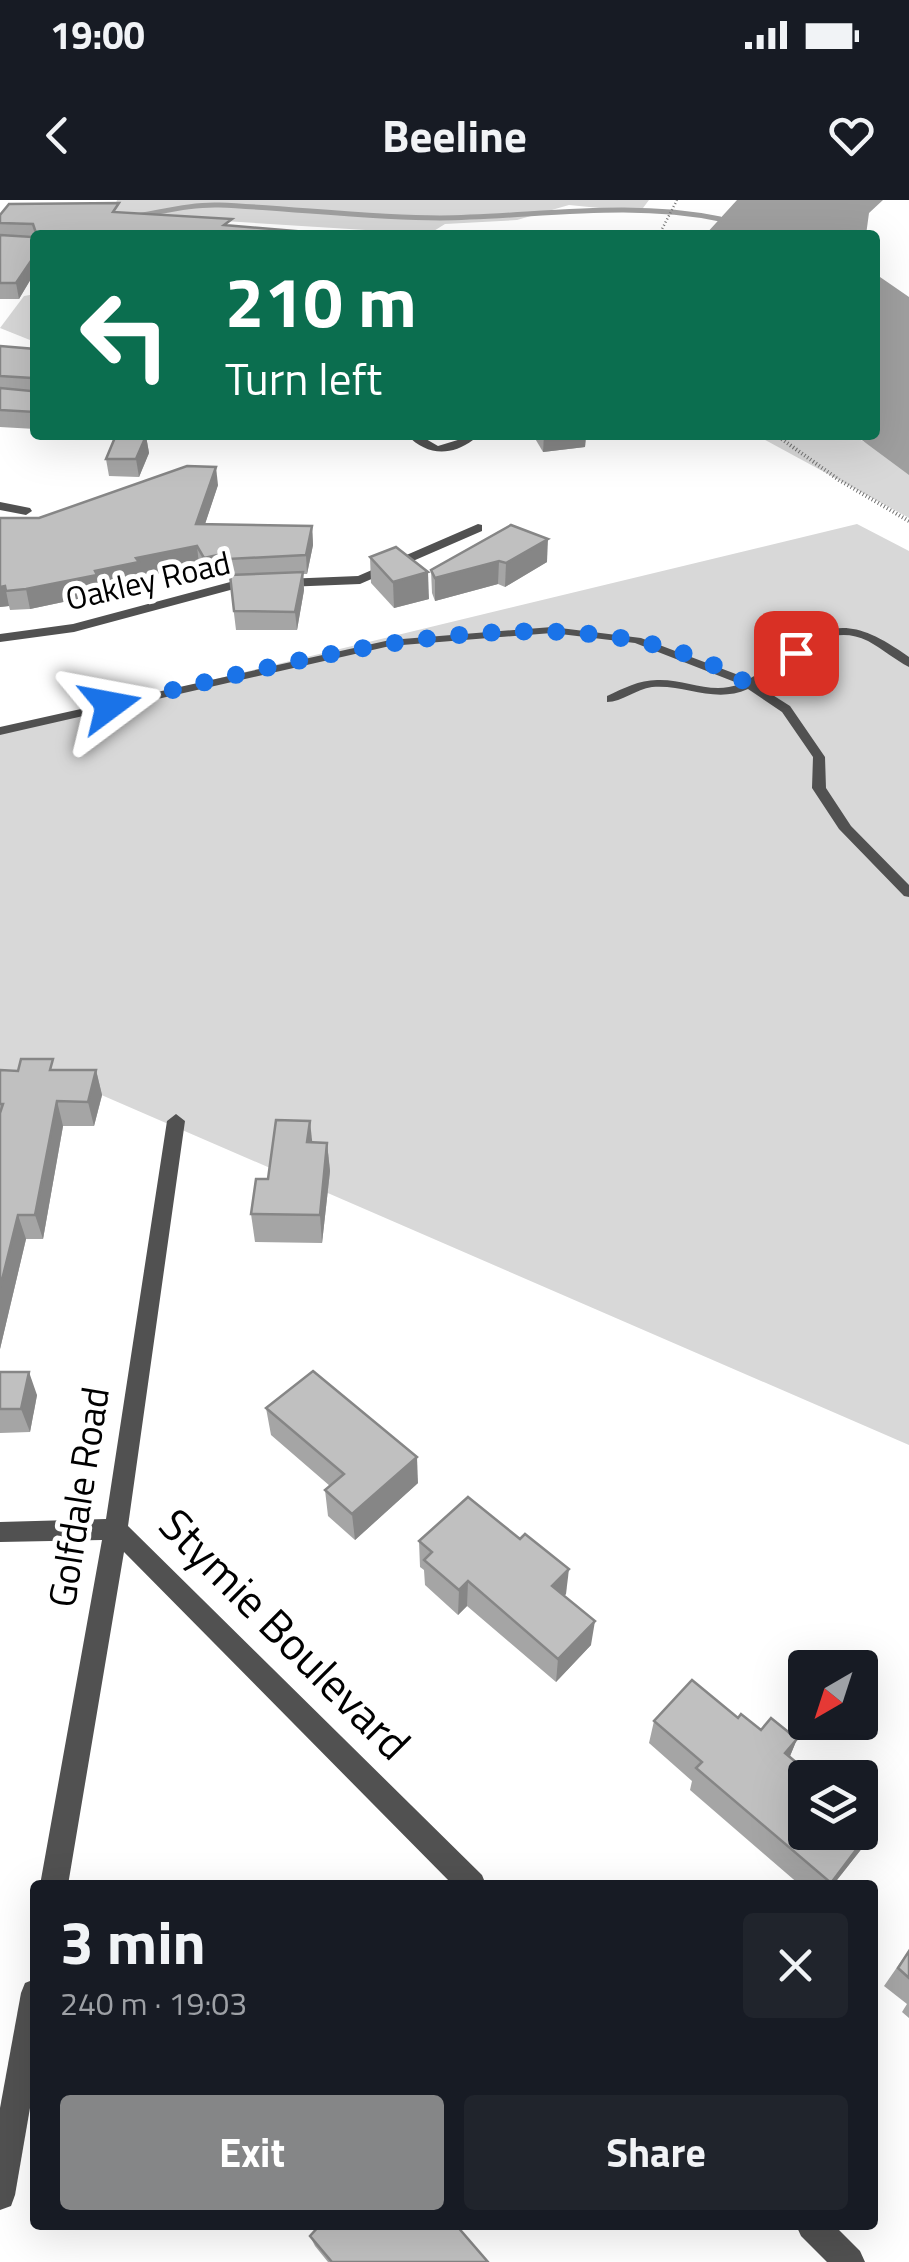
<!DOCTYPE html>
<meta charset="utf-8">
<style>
:root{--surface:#171b24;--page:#20242c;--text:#f1f3f6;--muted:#9ea1a6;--accent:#858687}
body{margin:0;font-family:"Titillium Web",sans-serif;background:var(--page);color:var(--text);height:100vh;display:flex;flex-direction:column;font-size:38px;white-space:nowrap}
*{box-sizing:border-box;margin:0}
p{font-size:32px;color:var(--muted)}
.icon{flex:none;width:55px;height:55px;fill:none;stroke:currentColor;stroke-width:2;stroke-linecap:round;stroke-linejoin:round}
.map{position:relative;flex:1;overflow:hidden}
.drawer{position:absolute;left:30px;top:1680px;width:848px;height:350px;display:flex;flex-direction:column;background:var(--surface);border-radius:10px;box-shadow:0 10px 40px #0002}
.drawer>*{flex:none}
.guide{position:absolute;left:30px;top:30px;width:850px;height:210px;border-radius:10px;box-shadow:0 10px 40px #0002;background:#0b6e4f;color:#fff;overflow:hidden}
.needle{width:65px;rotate:219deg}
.fabs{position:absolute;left:788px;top:1450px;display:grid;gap:20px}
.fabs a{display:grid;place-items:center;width:90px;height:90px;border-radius:10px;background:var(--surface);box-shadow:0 10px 40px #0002;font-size:50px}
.pin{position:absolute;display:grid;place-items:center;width:85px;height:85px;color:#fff;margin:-42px;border-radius:20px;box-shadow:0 5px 15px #0006}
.me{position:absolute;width:110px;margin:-55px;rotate:77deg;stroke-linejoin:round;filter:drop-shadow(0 0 8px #0008)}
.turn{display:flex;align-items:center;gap:35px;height:210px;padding:0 30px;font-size:45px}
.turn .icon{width:130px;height:130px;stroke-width:2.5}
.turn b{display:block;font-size:70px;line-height:85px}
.round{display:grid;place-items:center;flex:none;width:105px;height:105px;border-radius:10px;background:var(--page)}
.head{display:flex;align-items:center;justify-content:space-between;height:170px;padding:0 30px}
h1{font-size:60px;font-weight:700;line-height:75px}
.cta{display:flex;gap:20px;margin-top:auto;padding:20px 30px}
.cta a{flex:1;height:115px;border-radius:10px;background:var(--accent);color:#fff;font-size:40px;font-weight:700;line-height:115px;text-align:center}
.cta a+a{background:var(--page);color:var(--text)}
.status{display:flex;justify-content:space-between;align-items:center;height:70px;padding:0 50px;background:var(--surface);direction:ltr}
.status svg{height:28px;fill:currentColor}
header{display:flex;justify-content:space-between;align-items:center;height:130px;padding:0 30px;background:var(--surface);font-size:45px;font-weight:700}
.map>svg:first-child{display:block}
.green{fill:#d8d8d8}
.water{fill:#9f9f9f}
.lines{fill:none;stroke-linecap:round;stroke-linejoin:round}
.stream{stroke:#9f9f9f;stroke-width:5}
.path-far1{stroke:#737373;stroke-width:2.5;stroke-dasharray:1 2.5;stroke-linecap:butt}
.path{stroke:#737373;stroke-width:4;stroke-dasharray:1 2.5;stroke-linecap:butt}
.service{fill:#515151;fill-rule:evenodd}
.minor{fill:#515151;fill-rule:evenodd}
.wall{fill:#a5a5a5}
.shaded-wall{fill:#868686}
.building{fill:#c0c0c0;stroke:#868686;stroke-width:2.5}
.route{stroke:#1a73e8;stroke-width:18;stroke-dasharray:0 32.4}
.labels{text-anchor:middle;stroke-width:10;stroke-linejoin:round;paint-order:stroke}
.far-street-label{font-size:32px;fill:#000;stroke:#fff}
.street-label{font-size:38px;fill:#000;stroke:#fff}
.near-street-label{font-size:45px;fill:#000;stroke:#fff}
</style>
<div class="status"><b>19:00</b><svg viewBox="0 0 49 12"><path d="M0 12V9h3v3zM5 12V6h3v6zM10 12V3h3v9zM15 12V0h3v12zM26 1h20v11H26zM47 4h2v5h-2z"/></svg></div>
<header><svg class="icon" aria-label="back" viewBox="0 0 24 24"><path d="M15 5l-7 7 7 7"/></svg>Beeline<svg class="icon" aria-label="heart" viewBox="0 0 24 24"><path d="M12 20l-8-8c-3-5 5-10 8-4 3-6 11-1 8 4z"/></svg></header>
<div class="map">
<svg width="909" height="2062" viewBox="0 0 909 2062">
<rect width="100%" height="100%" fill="#fff"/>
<g class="green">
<polygon points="117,0 649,0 640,12 569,5 517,20 445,24 429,34 112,14"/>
<polygon points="35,94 35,142 0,128 24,96"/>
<polygon points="756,235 852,235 909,267 909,318"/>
<polygon points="857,324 909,351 909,1245 53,874 0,870 0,531"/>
</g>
<g class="water">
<polygon points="737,0 883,0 869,13 866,35 705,35"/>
<polygon points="875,66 880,77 909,97 909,275 855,235 875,235"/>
</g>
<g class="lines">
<path class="stream" d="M 129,17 C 158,13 190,4 219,5 C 293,8 366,18 440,18 C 534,17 627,0 720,19"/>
<polyline class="path-far1" points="659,35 677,0"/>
<polyline class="path" points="776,235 839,280 909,321"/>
<path class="service" d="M 552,427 L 641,438 L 749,479 C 817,439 829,399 909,457 L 909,467 C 895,460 883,449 868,441 C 823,419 793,463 757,485 L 790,506 L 825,557 L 826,588 L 851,626 L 909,685 L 909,697 L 904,696 L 839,629 L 812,588 L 813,557 L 782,512 L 748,489 C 714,504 686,484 652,487 C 636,489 622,502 607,502 L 607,496 C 624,488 641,479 660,480 C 688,480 712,495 740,484 L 635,443 L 552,433 L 390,446 L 0,535 L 0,527 L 390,440 Z"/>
<g class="minor">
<path d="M 407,235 L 419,235 L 438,246 L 461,239 L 459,235 L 469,235 L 473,240 C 450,257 426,255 407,235 Z"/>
<polygon points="0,302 30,308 32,311 26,315 0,310"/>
<polygon points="478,324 482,325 482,331 360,384 234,389 74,432 0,442 0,434 73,424 234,381 358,376"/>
<polygon points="176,914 185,921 128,1326 482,1675 486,1685 453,1685 124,1352 68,1685 40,1685 102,1340 0,1342 0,1322 106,1319 167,921"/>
<polygon points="35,1779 35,1879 15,1995 11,2006 0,2010 0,1908 21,1793 25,1783"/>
<polygon points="796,2025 834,2025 860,2051 865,2062 827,2062 801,2036"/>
</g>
</g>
<g class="wall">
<polygon points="119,3 35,35 35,72 19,99 0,99 0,15"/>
<polygon points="0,146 35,149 35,229 0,227"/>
<polygon points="533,235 586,235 585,247 543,252"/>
<polygon points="146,236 149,253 139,277 109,276 106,259"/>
<polygon points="218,285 205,324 312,326 313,345 307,374 303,374 304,390 297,430 236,430 229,372 206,377 199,365 141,377 142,381 100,390 101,394 30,409 10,410 9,406 0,407 0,318 39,318"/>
<polygon points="511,325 547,362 505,387 498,384 435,401 432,393 431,370"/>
<polygon points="370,357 429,399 394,408 371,383"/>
<polygon points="0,870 96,870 102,895 94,926 63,926 43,1039 26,1039 0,1149"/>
<polygon points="312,943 327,943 330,971 322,1043 255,1042 251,1014 268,979"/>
<polygon points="0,1172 37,1195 30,1232 0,1233"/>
<polygon points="266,1208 418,1283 355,1340 328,1316 325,1290 330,1286 271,1235"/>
<polygon points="419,1341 566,1394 564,1396 591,1445 556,1482 467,1406 458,1415 425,1385 424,1370 420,1367"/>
<polygon points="738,1518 761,1530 797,1539 790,1556 863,1647 833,1685 800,1685 690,1590 692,1581 649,1543 654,1521"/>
<polygon points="909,1750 909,1818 902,1812 907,1804 884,1786"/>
<polygon points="310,2036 488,2062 328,2062 315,2046"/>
</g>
<g class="shaded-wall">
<polygon points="34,55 35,72 19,99 16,83"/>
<polygon points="544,235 586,235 585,247 543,252"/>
<polygon points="146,236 149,253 139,277 136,259"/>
<polygon points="216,267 218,285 199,342 196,324"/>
<polygon points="312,326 313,345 307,374 306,355"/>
<polygon points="548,339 547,362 505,387 506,363"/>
<polygon points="197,346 199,365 141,377 142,381 100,390 101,394 30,409 26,389 136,358"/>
<polygon points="227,353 229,372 206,377 204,358"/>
<polygon points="499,361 498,384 435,401 435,378"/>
<polygon points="303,372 304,390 297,430 295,412"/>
<polygon points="428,372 429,399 394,408 393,382"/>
<polygon points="5,386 9,406 0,407 0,387"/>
<polygon points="96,870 102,895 94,926 88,902"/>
<polygon points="57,901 63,926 43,1039 35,1015"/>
<polygon points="310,921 313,949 307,942"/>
<polygon points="327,943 330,971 322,1043 320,1015"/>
<polygon points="18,1015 26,1039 0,1149 0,1088"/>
<polygon points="29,1172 37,1195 30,1232 21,1209"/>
<polygon points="417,1257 418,1283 355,1340 352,1314"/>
<polygon points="569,1369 566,1394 550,1410 552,1386"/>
<polygon points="468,1381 467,1406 458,1415 459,1390"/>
<polygon points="595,1421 591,1445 556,1482 558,1459"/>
<polygon points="797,1539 788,1561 785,1553"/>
<polygon points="874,1626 863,1647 833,1685 830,1685"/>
</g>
<g class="building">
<polygon points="119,3 113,12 232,19 224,25 296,31 294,34 437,34 437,35 35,35 35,55 16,83 0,83 0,35 32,37 36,33 33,24 0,23 0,15 9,4"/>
<polygon points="0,146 35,149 35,186 32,178 0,176"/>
<polygon points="0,188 31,191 35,188 35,212 0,210"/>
<polygon points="116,235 146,236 136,259 106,259"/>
<polygon points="187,266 216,267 196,324 312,326 306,355 228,359 227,353 204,358 197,346 136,358 139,362 95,371 97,375 26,389 6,391 5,386 0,387 0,318 39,318"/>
<polygon points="511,325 548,339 506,363 499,361 435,378 431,370"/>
<polygon points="396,347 428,372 393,382 370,357"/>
<polygon points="303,372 295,412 234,411 230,375"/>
<polygon points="21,859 53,859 50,870 96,870 88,902 57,901 35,1015 18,1015 0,1088 0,913 3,904 0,904 0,870 18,871"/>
<polygon points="276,920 310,921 307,942 327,943 320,1015 251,1014 256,979 268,979"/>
<polygon points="313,1171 417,1257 352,1314 325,1290 344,1274 266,1208"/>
<polygon points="0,1172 29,1172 21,1209 0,1209"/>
<polygon points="468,1297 520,1339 525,1334 569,1369 552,1386 595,1421 558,1459 468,1381 459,1390 424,1360 432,1352 419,1341"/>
<polygon points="692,1480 738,1518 741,1514 761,1530 771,1518 797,1539 785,1553 815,1578 805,1578 805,1632 860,1632 860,1614 874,1626 831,1683 696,1568 702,1562 654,1521"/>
<polygon points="909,1751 909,1778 898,1768"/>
<polygon points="320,2025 456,2025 488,2062 332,2062 310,2036"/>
</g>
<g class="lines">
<path class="route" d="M 110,505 C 293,463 578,374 750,485 L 796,453"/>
</g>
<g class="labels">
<g class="far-street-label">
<text transform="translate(148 381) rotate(-13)" y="11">Oakley Road</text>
</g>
<g class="street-label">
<text transform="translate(79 1297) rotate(-81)" y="13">Golfdale Road</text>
</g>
<g class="near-street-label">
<text transform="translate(285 1434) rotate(45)" y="16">Stymie Boulevard</text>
</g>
</g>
</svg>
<div class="fabs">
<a><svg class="needle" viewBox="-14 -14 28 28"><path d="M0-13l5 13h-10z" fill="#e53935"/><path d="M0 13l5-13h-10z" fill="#9ea1a6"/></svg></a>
<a><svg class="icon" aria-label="layers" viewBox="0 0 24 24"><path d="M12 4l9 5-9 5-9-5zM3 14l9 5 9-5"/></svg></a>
</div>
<div class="pin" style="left:796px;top:453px;background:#d93025"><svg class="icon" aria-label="arrive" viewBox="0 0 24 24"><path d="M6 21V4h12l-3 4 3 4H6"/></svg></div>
<svg class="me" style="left:110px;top:505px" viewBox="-20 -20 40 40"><path d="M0-17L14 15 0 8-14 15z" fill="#1a73e8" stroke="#fff" stroke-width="4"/></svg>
<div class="guide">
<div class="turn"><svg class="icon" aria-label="left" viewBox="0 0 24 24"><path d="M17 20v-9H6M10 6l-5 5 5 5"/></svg><div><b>210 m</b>Turn left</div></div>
</div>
<section class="drawer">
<div class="head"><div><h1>3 min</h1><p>240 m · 19:03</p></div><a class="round"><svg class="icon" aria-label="close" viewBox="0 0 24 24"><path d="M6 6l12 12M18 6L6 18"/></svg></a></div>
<div class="cta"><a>Exit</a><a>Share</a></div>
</section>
</div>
